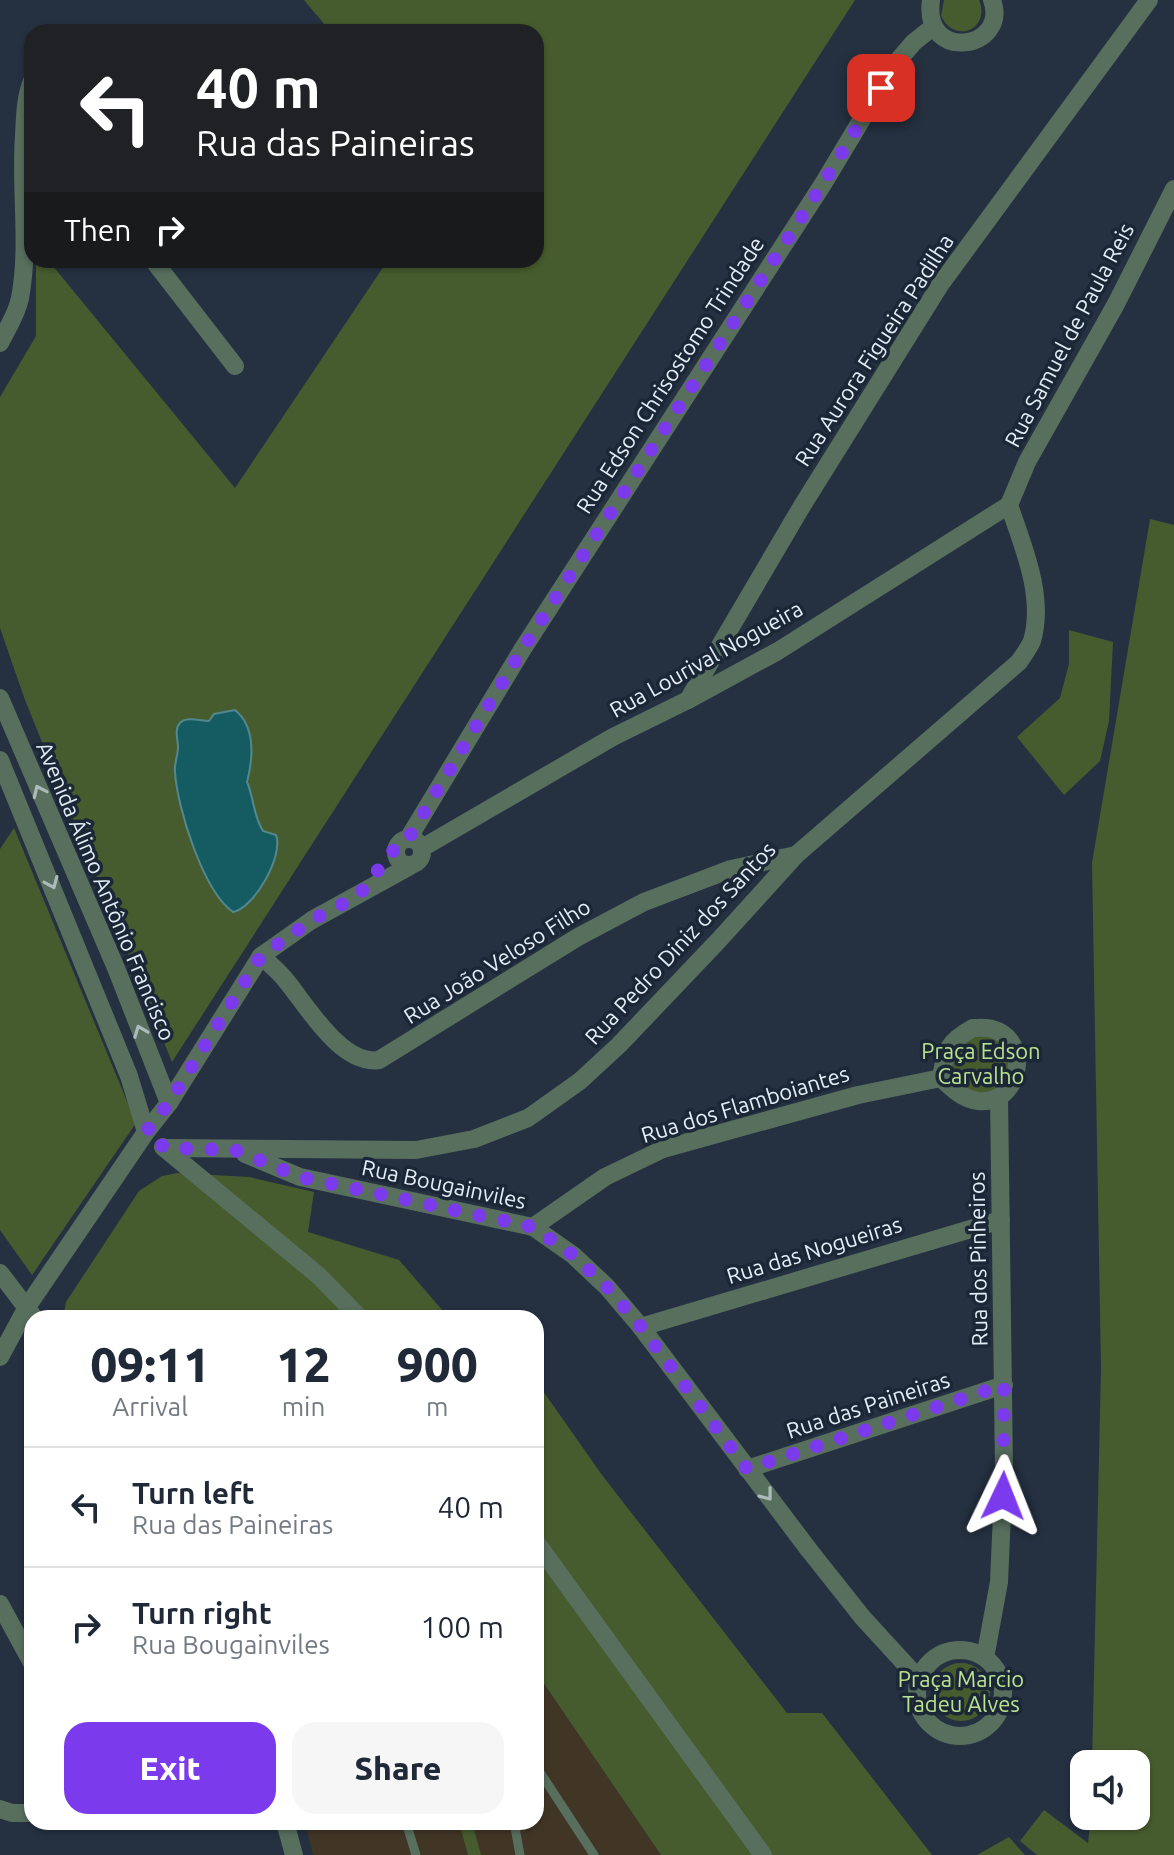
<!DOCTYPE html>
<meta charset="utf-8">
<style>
:root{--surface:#fff;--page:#f6f6f7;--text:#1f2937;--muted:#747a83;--line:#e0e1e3;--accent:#7c3aed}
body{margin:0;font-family:Ubuntu,sans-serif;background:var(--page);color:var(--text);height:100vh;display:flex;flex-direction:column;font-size:30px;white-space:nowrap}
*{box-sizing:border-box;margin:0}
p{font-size:26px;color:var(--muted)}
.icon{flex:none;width:44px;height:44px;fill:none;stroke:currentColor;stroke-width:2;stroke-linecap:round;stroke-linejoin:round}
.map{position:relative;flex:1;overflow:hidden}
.side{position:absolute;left:24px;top:1310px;width:520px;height:520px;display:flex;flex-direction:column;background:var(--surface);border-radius:24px;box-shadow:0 2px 6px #0004}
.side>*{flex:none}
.guide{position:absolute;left:24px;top:24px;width:520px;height:244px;border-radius:24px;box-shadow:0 2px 6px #0004;background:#202124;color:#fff;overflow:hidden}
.buttons{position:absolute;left:1070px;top:1750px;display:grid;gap:16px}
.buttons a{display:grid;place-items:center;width:80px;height:80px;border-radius:16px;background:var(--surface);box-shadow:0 2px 6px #0004;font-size:40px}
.pin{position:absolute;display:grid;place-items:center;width:68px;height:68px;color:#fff;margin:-34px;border-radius:16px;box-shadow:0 4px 12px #0006}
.me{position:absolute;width:88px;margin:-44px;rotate:2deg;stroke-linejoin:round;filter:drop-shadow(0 0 6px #0008)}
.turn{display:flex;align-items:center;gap:28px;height:168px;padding:0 40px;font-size:36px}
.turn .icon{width:104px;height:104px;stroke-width:2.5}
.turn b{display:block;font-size:56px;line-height:68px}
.then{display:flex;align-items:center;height:76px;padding:0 40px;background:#0003;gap:16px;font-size:30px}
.eta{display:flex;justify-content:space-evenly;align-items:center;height:136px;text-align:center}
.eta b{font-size:48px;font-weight:800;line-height:56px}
.button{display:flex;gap:16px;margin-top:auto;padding:16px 40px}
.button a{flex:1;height:92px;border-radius:24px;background:var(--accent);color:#fff;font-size:32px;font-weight:800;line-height:92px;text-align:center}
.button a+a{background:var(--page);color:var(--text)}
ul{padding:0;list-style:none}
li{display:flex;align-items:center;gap:24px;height:120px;padding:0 40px;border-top:2px solid var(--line)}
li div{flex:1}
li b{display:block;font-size:30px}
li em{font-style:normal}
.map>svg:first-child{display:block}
.industrial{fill:#413626}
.green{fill:#475c2e}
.water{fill:#145c62;stroke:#53888f;stroke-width:2}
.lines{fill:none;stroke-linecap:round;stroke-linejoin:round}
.service{stroke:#586f5e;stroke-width:9}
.minor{stroke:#586f5e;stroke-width:18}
.oneway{stroke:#adbbba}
.route{stroke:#7c3aed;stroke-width:14;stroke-dasharray:0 25.2}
.labels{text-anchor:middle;stroke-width:7;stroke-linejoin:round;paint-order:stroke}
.street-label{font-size:22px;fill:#e5eef8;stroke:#1b2736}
.park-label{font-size:22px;fill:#bbe290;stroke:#1b2736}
</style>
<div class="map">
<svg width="1174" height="1855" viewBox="0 0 1174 1855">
<rect width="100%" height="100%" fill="#253141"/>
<polygon class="industrial" points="536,1672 661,1855 313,1855 305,1822 536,1822"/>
<g class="green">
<polygon points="304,0 855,0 172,1062 25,700 0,628 0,397 36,336 36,260 48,260 235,488 388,260 536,260 536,32 331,32"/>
<path d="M 944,0 L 979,0 C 991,29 955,45 941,16 Z"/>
<polygon points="1150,519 1174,525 1174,1855 1037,1855 1020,1841 1044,1810 1088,1843 1091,1816 1136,1816 1136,1764 1092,1764 1101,1368 1092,863"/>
<polygon points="1069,630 1113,642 1109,721 1100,761 1064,795 1017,737 1060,698 1069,664"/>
<polygon points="14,828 136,1123 32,1275 0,1230 0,849"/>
<circle cx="981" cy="1064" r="29"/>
<polygon points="177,1173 249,1177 314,1192 308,1232 399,1260 449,1318 63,1318 66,1302 139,1191 162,1176"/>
<polygon points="536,1381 602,1475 787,1713 822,1713 932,1855 661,1855 536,1672"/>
<circle cx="961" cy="1692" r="29"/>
<polygon points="459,1822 472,1822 481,1855 468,1855"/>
<polygon points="1009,1837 1025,1855 977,1855"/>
</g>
<path class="water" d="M 235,710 C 256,727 253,759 247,782 C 254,798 253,815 263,831 L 276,835 C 284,856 254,908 233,912 C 203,891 177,807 175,772 C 174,763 178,756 178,747 C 178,740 174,729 180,723 C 186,716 201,721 209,721 L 214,714 Z"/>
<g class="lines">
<g class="service">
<polyline points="536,1766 594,1855"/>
<polyline points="406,1822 416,1855"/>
<polyline points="514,1822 520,1855"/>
</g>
<g class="minor">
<path d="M 931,0 C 922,64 1010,49 992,0"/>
<polyline points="153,260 235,366"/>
<path d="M 0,343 C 7,329 17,314 20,298 C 30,245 20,189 24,136 C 25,118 25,98 32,81"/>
<polyline points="1009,505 1027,462 1116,304 1174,189"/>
<polyline points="0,698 116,968 169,1103"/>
<polyline points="688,700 802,506 940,285 1149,0"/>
<polyline points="0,760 129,1076 146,1132"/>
<circle cx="409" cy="852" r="13"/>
<polyline points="408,839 522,650 823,184 895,64 914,42 933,27"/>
<polyline points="422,848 613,737 688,700 778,651 1009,505"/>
<path d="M 261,956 C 269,963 277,970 284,978 C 306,1004 341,1066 379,1060 L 578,937 L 644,902 L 731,869 L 796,855"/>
<path d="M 973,1028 C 978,1028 986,1027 992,1029 C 1033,1040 1020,1106 978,1101 C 963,1099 951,1088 941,1078 C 946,1050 947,1042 973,1028 Z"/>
<polyline points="163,1147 319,1276 360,1318"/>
<path d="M 165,1148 L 416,1150 L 474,1139 L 528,1118 L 580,1081 L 619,1045 L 718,941 L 796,855 L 1019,662 C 1023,656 1029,648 1032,641 C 1045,597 1023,546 1009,505"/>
<polyline points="245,1154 300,1177 533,1227 573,1255 607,1287 641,1327 809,1550 863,1618 919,1679"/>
<polyline points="533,1227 605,1177 663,1149 858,1095 941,1078"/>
<polyline points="0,1273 33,1316"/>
<polyline points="641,1327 1001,1220"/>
<polyline points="0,1357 27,1307 146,1132 169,1103 261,956 312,920 410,866"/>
<polyline points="747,1469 1004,1385"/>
<polyline points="536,1542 763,1855"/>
<polyline points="0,1604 32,1663"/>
<circle cx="960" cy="1693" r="43"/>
<polyline points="985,1658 999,1582 1004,1468 999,1097"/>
<polyline points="0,1809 12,1813 32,1813"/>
<polyline points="285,1822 294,1855"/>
</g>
</g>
<defs><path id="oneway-chevron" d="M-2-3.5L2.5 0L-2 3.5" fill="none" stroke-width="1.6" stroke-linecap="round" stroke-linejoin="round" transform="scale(2)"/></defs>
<g class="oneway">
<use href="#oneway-chevron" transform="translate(39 791) rotate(-115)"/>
<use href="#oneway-chevron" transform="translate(52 883) rotate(67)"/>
<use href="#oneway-chevron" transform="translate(140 1031) rotate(-111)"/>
<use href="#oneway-chevron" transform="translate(767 1495) rotate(52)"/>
</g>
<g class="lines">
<polyline class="route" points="881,88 823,184 522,650 408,839 400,842 358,896 312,920 261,956 169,1103 146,1132 165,1148 235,1150 300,1177 533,1227 573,1255 607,1287 641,1327 747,1469 1004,1385 1003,1496"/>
</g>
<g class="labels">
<g class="street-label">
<text transform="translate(1069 335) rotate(-62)" y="8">Rua Samuel de Paula Reis</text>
<text transform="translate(874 350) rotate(-57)" y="8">Rua Aurora Figueira Padilha</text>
<text transform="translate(670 375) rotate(-57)" y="8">Rua Edson Chrisostomo Trindade</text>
<text transform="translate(706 659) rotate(-29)" y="8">Rua Lourival Nogueira</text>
<text transform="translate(106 891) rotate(67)" y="8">Avenida Álimo Antônio Francisco</text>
<text transform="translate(680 943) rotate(-47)" y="8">Rua Pedro Diniz dos Santos</text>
<text transform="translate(497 961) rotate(-32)" y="8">Rua João Veloso Filho</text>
<text transform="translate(745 1104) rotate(-17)" y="8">Rua dos Flamboiantes</text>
<text transform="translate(444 1184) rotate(12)" y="8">Rua Bougainviles</text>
<text transform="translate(814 1250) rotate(-17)" y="8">Rua das Nogueiras</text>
<text transform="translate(978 1259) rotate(-91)" y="8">Rua dos Pinheiros</text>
<text transform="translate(868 1405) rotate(-18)" y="8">Rua das Paineiras</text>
</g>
<g class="park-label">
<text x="981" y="1059">Praça Edson<tspan x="981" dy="25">Carvalho</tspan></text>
<text x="961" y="1687">Praça Marcio<tspan x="961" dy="25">Tadeu Alves</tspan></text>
</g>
</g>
</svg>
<div class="buttons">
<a><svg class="icon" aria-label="sound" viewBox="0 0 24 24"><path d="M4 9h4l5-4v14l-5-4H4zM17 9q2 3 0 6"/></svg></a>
</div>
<div class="pin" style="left:881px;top:88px;background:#d93025"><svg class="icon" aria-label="arrive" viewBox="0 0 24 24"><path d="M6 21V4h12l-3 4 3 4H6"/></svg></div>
<svg class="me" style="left:1003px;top:1496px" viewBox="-20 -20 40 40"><path d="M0-17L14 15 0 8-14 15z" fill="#7c3aed" stroke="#fff" stroke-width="4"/></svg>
<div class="guide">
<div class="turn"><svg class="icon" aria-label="left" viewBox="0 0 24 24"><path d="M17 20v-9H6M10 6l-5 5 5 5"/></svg><div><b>40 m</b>Rua das Paineiras</div></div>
<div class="then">Then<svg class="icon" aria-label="right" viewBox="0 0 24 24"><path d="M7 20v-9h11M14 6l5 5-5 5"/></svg></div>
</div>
<section class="side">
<div class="eta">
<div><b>09:11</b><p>Arrival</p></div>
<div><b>12</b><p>min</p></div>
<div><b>900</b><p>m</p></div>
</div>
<ul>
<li><svg class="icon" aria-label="left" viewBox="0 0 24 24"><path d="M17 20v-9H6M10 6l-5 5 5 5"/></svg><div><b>Turn left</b><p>Rua das Paineiras</p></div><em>40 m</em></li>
<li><svg class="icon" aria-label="right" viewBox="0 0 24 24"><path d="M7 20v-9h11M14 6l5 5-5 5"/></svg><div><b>Turn right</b><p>Rua Bougainviles</p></div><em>100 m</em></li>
</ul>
<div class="button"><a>Exit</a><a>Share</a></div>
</section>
</div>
